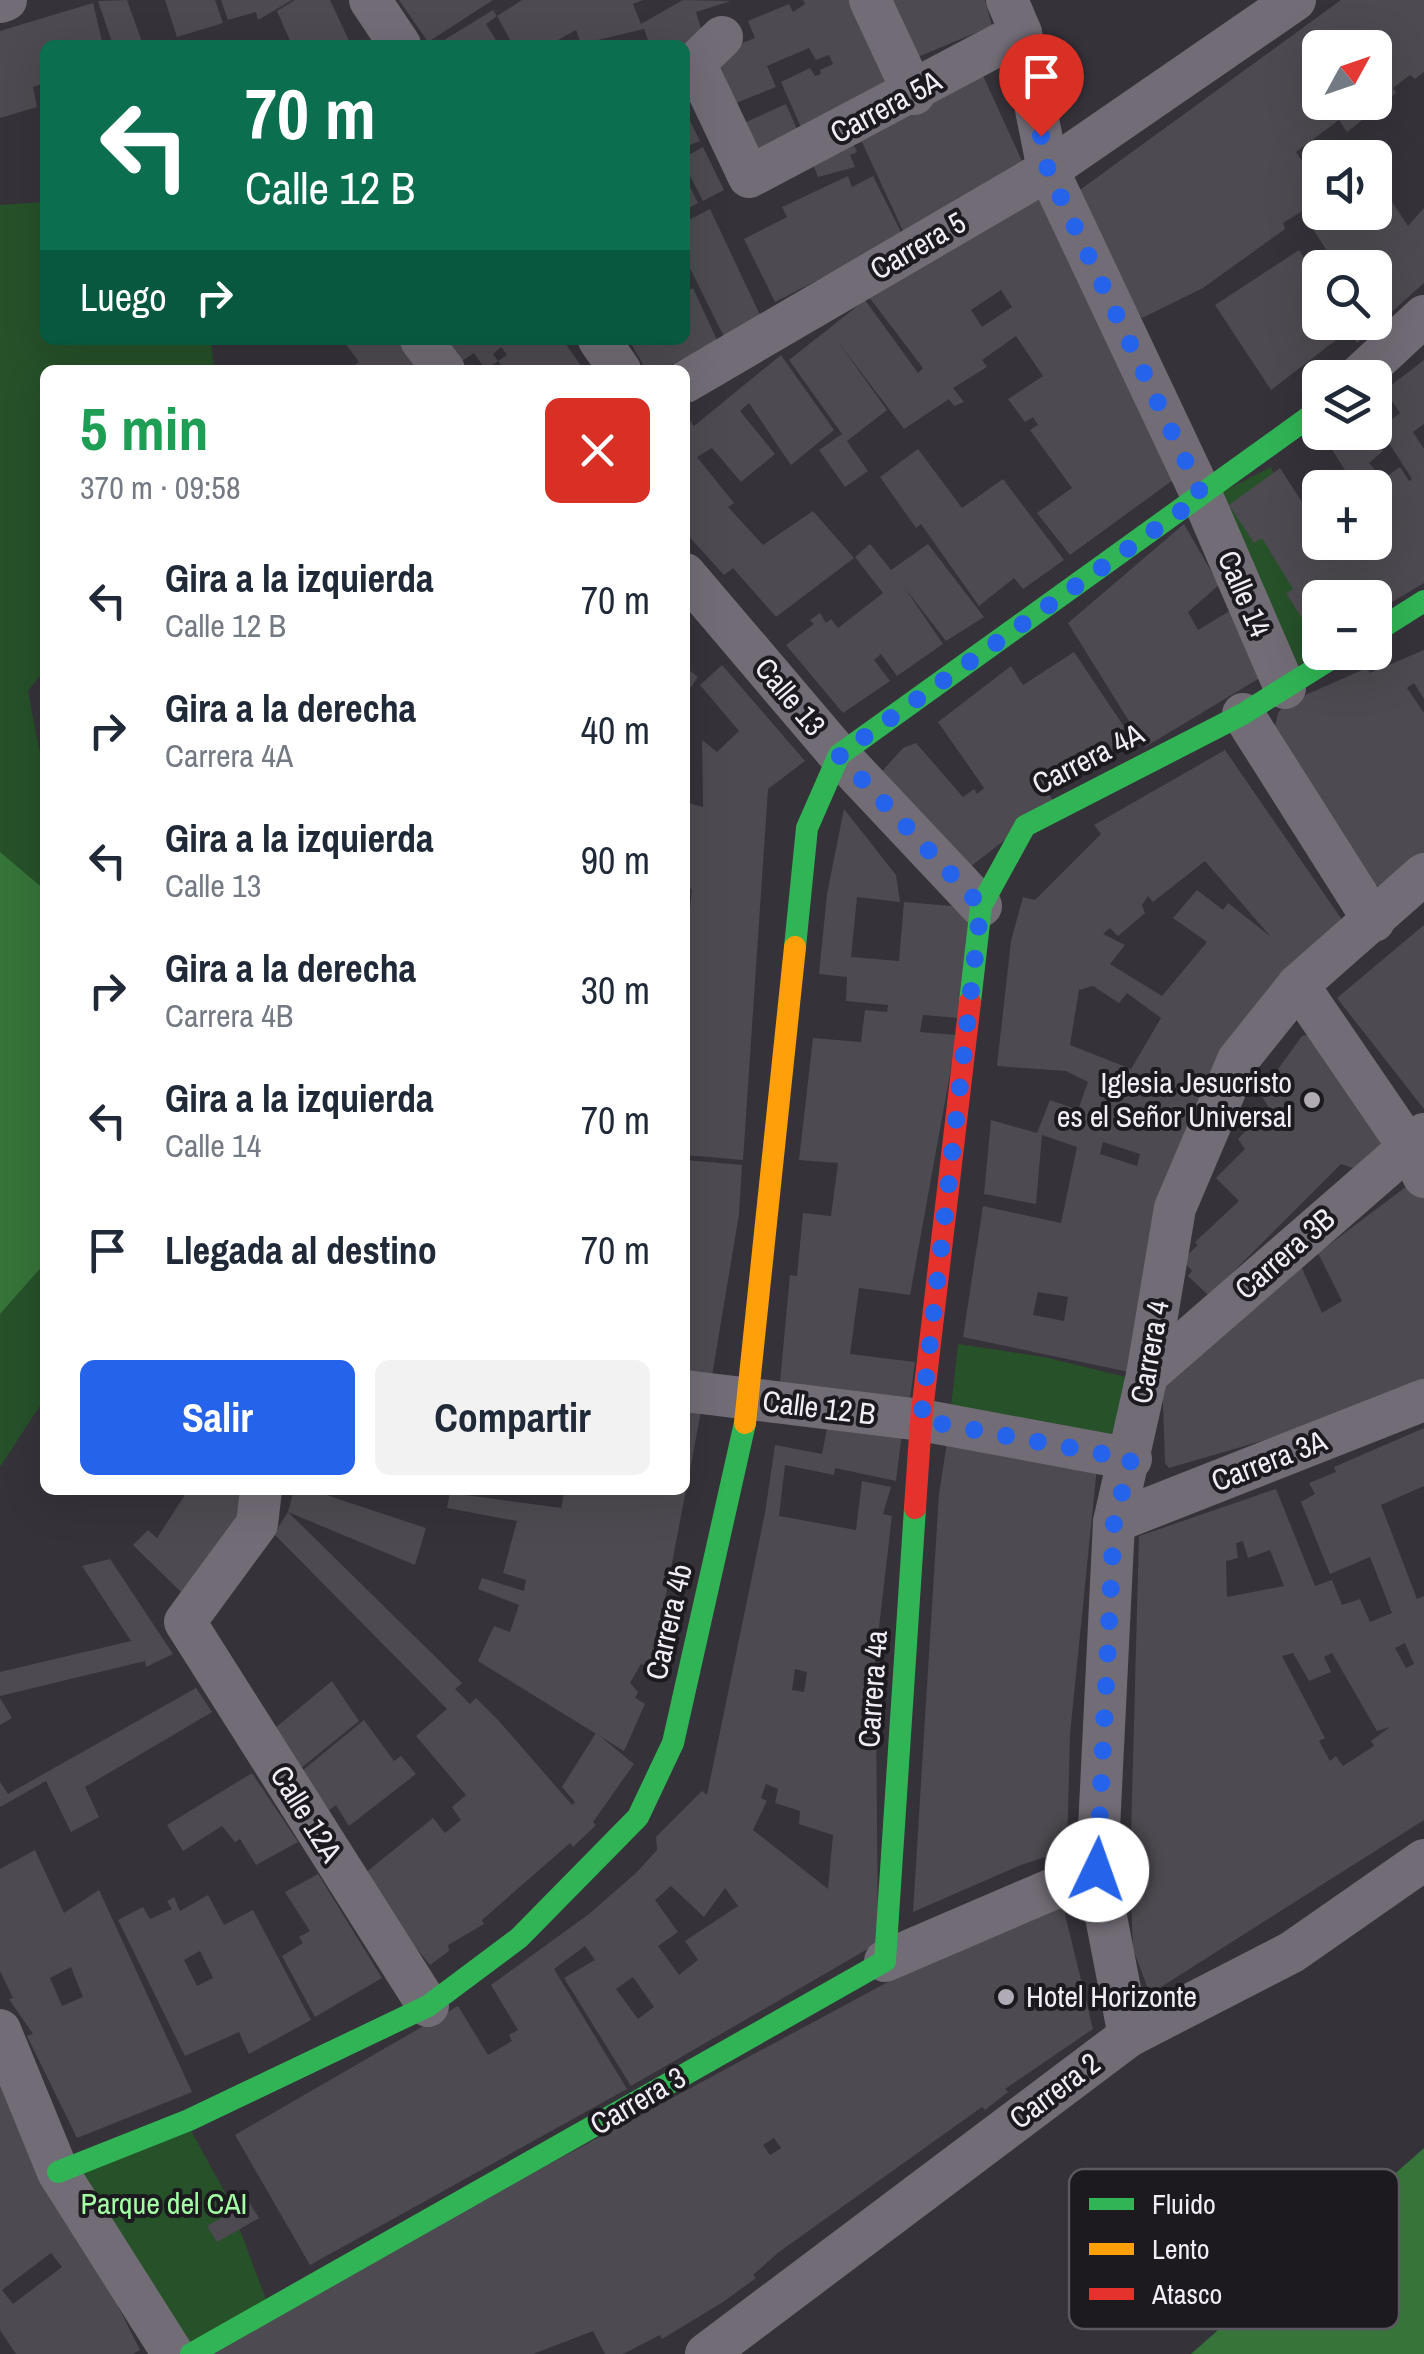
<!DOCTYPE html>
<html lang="es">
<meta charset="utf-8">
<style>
:root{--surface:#fff;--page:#f2f2f3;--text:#1f2937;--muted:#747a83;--accent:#2563eb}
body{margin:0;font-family:"Archivo Narrow",sans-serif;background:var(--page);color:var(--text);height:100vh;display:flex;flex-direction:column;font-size:38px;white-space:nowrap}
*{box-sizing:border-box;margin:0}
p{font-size:32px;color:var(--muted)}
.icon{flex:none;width:55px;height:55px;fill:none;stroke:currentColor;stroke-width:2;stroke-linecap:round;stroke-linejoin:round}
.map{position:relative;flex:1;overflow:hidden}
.side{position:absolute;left:40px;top:365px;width:650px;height:1130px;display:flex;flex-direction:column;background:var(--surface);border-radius:15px;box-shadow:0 10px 40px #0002}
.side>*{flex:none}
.top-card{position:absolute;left:40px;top:40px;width:650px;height:305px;border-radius:15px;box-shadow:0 10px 40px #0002;background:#0b6e4f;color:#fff;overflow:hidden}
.needle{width:65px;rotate:50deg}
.buttons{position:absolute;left:1302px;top:30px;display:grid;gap:20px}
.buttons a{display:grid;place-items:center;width:90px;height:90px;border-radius:15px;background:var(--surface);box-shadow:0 10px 40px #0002;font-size:50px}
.pin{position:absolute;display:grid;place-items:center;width:85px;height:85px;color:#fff;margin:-102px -42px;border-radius:50% 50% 50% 0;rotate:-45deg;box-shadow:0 0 10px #0007}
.pin .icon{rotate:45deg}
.me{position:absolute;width:110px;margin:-55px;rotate:3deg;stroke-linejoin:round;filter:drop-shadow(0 0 8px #0008)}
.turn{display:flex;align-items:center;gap:35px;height:210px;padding:0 40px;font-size:45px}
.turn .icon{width:130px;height:130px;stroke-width:2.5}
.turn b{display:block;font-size:70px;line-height:85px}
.then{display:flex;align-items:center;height:95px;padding:0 40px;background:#0003;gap:20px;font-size:38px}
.round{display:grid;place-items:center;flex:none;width:105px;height:105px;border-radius:15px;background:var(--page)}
.overview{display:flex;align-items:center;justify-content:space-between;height:170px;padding:0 40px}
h1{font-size:60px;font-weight:800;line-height:75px;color:#1e9e55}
.button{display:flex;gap:20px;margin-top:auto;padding:20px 40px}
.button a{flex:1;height:115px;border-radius:15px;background:var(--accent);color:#fff;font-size:40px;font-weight:800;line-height:115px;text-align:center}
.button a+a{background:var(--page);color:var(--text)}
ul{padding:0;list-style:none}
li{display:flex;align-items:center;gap:30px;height:130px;padding:0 40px}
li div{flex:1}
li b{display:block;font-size:38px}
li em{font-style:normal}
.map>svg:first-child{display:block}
.green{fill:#265129}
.water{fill:#367439}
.building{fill:#4e4a51;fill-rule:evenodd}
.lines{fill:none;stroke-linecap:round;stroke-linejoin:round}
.street{stroke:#726c76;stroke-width:42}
.fast{stroke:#30b455;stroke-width:22}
.slow{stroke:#ff9f0a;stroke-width:22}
.jam{stroke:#e5322d;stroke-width:22}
.route{stroke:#2563eb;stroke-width:18;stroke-dasharray:0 32.4}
.poi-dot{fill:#b0abb4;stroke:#1c191f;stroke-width:4}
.labels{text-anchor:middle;stroke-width:8;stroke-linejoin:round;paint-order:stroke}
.street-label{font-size:30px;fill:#f1ecf5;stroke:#1c191f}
.poi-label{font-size:30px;fill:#f1ecf5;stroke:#1c191f;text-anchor:end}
.park-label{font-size:30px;fill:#a2ffa3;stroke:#1c191f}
.key{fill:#1c191f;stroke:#5c585f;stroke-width:2.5}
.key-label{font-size:28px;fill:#f1ecf5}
</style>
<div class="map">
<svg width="1424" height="2354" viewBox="0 0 1424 2354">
<rect width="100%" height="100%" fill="#36323a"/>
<g class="green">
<polygon points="45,202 45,340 211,340 214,370 45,370 45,669 28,691 45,781 45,1398 0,1467 0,205"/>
<polygon points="1271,467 1320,598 1320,652 1287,672 1216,495"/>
<polygon points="958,1344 1044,1357 1126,1377 1116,1448 950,1416"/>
<polygon points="190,2129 228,2198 267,2302 179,2353 77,2169"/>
</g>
<g class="water">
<polygon points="0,852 45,890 45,1263 0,1314"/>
<polygon points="1424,2148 1424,2354 1191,2354"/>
</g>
<g class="building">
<polygon points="127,0 143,45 113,45 98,1"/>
<polygon points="165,0 215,0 223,23 177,37"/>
<polygon points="221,0 292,0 258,20 256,12 228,20"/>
<polygon points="295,0 330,0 351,45 292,45 277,11"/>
<polygon points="399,0 493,0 428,42"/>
<polygon points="522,0 643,0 633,4 641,24 683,0 731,1 696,12 706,45 650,45 644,29 581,44 576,30 558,40 561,45 513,45 497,16 486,24 498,43 495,45 436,45 493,10 497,16"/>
<polygon points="803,0 855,0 899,92 807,141 781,82 810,68 815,76 821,74 820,70 833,64 829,55 816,60 809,48 767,66 776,87 736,103 715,54 755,38 748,21 789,4 793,12 805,4"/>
<polygon points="884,0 985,0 992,26 913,59"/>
<path d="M 1341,0 L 1424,0 L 1424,72 L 1415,79 L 1410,75 L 1393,88 L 1396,93 L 1347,132 L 1339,120 L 1296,152 L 1320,189 L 1320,200 L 1283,223 L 1285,229 L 1203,288 L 1142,318 L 1066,200 ZM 1320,48 L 1375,48 L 1375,102 L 1320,102 Z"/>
<polygon points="93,3 103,45 45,45 45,83 33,87 37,107 0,118 0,31"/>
<polygon points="980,69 1027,172 903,231 862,142 854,145 857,152 850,155 855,167 818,177 808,152"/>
<polygon points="786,104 803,143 762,163 744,123"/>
<polygon points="685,111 700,141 685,147"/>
<polygon points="703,147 724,190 703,201 685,166 685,157"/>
<polygon points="848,176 852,187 873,176 903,236 775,302 744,239 787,217 782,207"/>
<path d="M 1375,176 L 1408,226 L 1424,208 L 1424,283 L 1357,343 L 1349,330 L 1271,390 L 1215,305 L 1299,250 L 1312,271 L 1331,257 L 1313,229 L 1335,213 L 1375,212 ZM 1320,268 L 1375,268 L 1375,322 L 1320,322 Z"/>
<polygon points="685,177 698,203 685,210"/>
<path d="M 1042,197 L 1180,475 L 1070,555 L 1037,513 L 1072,488 L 1030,430 L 1038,425 L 1033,417 L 1025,422 L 1008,399 L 1043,376 L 1016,336 L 982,360 L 987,367 L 953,388 L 964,402 L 954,406 L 949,399 L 904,429 L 836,339 L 887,410 L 847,441 L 868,471 L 845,487 L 819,450 L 842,434 L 789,360 L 865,300 L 918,373 L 923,368 L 869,297 ZM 1001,290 L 1012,307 L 982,327 L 971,310 Z"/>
<polygon points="710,209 761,317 724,337 685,258 685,222"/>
<polygon points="693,288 717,340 662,370 646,370 629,340 685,340 685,293"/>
<polygon points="343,340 403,340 426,370 347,370 359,362"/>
<polygon points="447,340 563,340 584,370 504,370 498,361 507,355 501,347 493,354 498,361 486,370 474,353 462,361"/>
<polygon points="781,355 834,430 791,465 749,403 740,411 775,454 741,482 712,448 697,457 734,503 728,507 763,545 813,511 854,558 776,617 733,568 724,575 685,532 685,414 694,426"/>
<polygon points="1424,360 1424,424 1413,432 1424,449 1424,583 1375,612 1375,598 1320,598 1320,647 1286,593 1293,589 1262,538 1254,543 1229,505 1280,468 1320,530 1320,542 1375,542 1375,488 1341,488 1352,481 1324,437 1329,432 1371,432 1383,451 1369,463 1383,479 1400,467 1409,481 1412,479 1380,429 1400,413 1385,390"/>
<polygon points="918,449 962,508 1003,479 1064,560 1023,589 1014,578 979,606 921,524 916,528 880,477"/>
<polygon points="1184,524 1219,585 1188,612 1198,630 1233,609 1268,673 1145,747 1068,623"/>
<polygon points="870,544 891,570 928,544 984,617 946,641 904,587 943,644 897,676 881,654 874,660 890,681 843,713 786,645 814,624 810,620 820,613 826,623 831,619 838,628 883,593 855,557"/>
<polygon points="1424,650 1424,699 1414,683 1407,688 1424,713 1424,866 1391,888 1362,883 1272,740 1278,713 1285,704 1367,668 1370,673"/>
<polygon points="1074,652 1131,737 1080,771 1074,762 1043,785 1054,802 961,874 875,779 903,748 916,743 963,797 974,789 977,794 984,788 938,722 1011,666 1023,685"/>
<polygon points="722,665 805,761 768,789 743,1160 685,1155 685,1007 690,970 685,970 685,907 690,909 692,889 685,887 685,802 703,807 702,740 717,752 739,731 700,685"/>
<polygon points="685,667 698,677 685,695"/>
<path d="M 1225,750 L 1347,927 L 1298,964 L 1129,1372 L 963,1337 L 983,1206 L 1061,1223 L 1077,1147 L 1042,1135 L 1036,1204 L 984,1194 L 991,1120 L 1037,1133 L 1050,1100 L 1078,1110 L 1088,1082 L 1066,1071 L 997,1066 L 1011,941 L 1023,897 L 1035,900 L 1101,834 L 1094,825 ZM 1205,861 L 1271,937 L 1228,903 L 1223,910 L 1197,890 L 1173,918 L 1207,942 L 1162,996 L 1110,964 L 1125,945 L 1103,934 L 1110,928 L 1118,936 L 1145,913 L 1142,905 L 1148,896 L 1153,902 ZM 1093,986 L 1119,1003 L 1127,993 L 1161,1018 L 1131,1069 L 1070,1045 L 1079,990 ZM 1103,1142 L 1140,1154 L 1137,1166 L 1100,1154 ZM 1038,1292 L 1068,1297 L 1064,1321 L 1033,1315 Z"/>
<polygon points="844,809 896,875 900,902 857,897 851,957 899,961 904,902 952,906 971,915 960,1018 923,1015 920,1032 957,1035 910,1295 859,1288 850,1354 915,1362 908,1413 779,1393 790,1275 797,1276 803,1213 831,1216 838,1163 799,1160 813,1038 861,1042 865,1010 887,1012 888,1005 846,1001 847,977 819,974 827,894"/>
<polygon points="1424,925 1424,1109 1337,998"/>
<polygon points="1313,1034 1385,1144 1355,1169 1341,1164 1209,1296 1188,1276 1192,1271 1182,1260 1198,1245 1195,1242 1239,1201 1216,1178 1245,1149 1238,1139 1268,1106 1260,1094 1302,1036"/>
<polygon points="685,1160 742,1165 739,1214 712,1376 685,1372"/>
<polygon points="1411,1183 1424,1196 1424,1386 1306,1428 1169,1468 1165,1463 1162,1373 1301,1266 1322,1313 1342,1301 1318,1253"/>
<polygon points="685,1409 701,1411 687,1486 685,1486"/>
<path d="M 829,1418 L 902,1433 L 896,1481 L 835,1468 L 834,1475 L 785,1465 L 779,1516 L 856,1530 L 862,1481 L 891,1487 L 883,1514 L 892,1516 L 870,1704 L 876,1705 L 878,1943 L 631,2086 L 564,1978 L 595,1960 L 585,1946 L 554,1969 L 627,2089 L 310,2265 L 235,2135 L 458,2006 L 488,2055 L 512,2041 L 509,2035 L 518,2030 L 491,1985 L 589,1914 L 636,1873 L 657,1850 L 656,1837 L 702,1791 L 707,1795 L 765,1513 L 775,1445 L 822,1454 ZM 795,1669 L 807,1672 L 804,1692 L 792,1690 ZM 766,1784 L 778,1789 L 775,1803 L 800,1811 L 799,1824 L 833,1835 L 828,1889 L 753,1830 L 767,1801 L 761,1798 ZM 671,1886 L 704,1917 L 725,1888 L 738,1906 L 685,1941 L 698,1960 L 679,1975 L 658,1946 L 678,1932 L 655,1900 ZM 633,1977 L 654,2007 L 638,2019 L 616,1989 Z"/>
<path d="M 1424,1428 L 1424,1486 L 1381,1505 L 1417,1599 L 1424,1596 L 1424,1820 L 1150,1994 L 1133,1949 L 1130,1872 L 1139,1536 L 1276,1489 L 1315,1586 L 1332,1580 L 1342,1605 L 1360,1599 L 1370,1622 L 1392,1613 L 1370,1557 L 1330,1574 L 1301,1502 L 1315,1494 L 1309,1483 L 1336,1472 L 1334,1467 ZM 1243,1541 L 1248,1558 L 1270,1550 L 1284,1586 L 1227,1597 L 1226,1561 L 1238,1558 L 1236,1543 ZM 1405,1643 L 1414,1664 L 1406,1668 L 1395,1648 ZM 1293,1653 L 1309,1681 L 1331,1672 L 1324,1657 L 1332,1653 L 1377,1731 L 1390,1727 L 1371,1741 L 1374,1746 L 1343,1766 L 1336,1756 L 1330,1761 L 1319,1741 L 1325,1738 L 1282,1656 Z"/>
<polygon points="948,1436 1097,1467 1070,1734 1067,1850 1021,1865 913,1912 939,1494"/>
<polygon points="188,1490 249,1490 246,1509 184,1595 133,1545 148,1530 157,1538"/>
<polygon points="294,1490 317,1492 426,1528 415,1565 288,1512"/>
<polygon points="565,1490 686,1490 654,1656 648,1667 641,1664 630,1683 638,1692 635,1698 645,1704 624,1751 478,1661 494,1626 510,1632 519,1605 478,1589 482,1578 524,1591 526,1580 503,1573 517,1521 447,1508 450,1493 561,1508"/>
<polygon points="288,1512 462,1683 455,1689 470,1704 476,1698 499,1721 572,1805 575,1802 562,1787 596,1733 634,1764 593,1822 596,1825 573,1847 570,1843 482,1920 484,1924 448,1945 449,1951 430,1965 359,1878 433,1818 445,1833 461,1820 452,1807 466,1795 416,1736 447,1709 274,1534"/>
<polygon points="110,1559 173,1654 146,1667 145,1661 0,1696 0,1672 131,1641 82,1566"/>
<polygon points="332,1681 359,1721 301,1768 274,1729"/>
<polygon points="196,1688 212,1712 85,1787 99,1817 71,1832 46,1781 0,1807 0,1782 8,1794"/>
<polygon points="0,1698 12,1718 0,1725"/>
<polygon points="364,1720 394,1761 401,1756 416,1774 349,1826 336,1805 329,1810 302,1771"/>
<polygon points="252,1773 298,1842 256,1865 240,1839 235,1842 222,1826 183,1851 167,1825"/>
<path d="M 35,1850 L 64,1913 L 99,1890 L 192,2092 L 77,2138 L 27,2036 L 33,2034 L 9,1999 L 13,1998 L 0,1971 L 0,1869 ZM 71,1967 L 83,1997 L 62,2006 L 50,1978 Z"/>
<polygon points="318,1874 382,1978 315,2017 282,1956 303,1943 299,1937 310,1931 285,1892"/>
<path d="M 1059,1890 L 1093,2029 L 1005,2089 L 1008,2092 L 985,2110 L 982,2107 L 779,2252 L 753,2275 L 756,2278 L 723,2302 L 662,2339 L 660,2335 L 623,2354 L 605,2354 L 593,2331 L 533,2354 L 196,2354 ZM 774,2138 L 781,2148 L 770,2155 L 763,2145 Z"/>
<path d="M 208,1895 L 224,1925 L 253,1910 L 311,2020 L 249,2054 L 239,2032 L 185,2056 L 118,1920 L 143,1907 L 150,1919 L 172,1909 L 167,1901 L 174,1897 L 180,1911 ZM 200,1951 L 213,1978 L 197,1986 L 184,1960 Z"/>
<path d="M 0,2071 L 140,2350 L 133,2354 L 16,2354 L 0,2330 ZM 51,2253 L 62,2267 L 13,2304 L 2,2290 Z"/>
<polygon points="249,2202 259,2218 217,2242 207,2226"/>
</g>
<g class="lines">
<g class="street">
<polyline points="370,0 400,45"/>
<polyline points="870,0 914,94"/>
<polyline points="1007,0 1021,33 1048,170 1202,496 1285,688"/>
<polyline points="0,2 6,0"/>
<polyline points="722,37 695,63 749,177 1021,33"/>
<polyline points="421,340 444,370"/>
<polyline points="599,340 620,370"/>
<polyline points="1357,378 1424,316"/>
<polyline points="685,382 1048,170 1295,0"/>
<polyline points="685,574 839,755 981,906"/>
<polyline points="1243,714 1374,921"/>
<polyline points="1298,985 1408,1146 1424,1177"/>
<polyline points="1147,1375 1424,1134"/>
<polyline points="685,1391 921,1420 1131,1459"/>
<polyline points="261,1490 257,1524 185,1622 428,2006"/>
<polyline points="1114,1522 1424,1400"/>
<polyline points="885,1961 1097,1870"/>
<polyline points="0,2030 58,2172 173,2354"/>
<polyline points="1129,2036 1097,1870 1114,1522 1147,1375 1175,1208 1238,1060 1298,985 1424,874"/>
<polyline points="706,2354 1129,2036 1292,1952 1424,1860"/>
</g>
<g class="fast">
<polyline points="1375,632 1424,601"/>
<polyline points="795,947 807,828 839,755 1320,409"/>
<polyline points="970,1002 981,906 1025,826 1243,714 1342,652"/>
<polyline points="58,2172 189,2120 428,2006 519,1938 638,1817 673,1743 745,1423"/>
<polyline points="191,2354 885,1961 915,1508"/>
</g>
<polyline class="slow" points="745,1423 795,947"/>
<polyline class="jam" points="915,1508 921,1420 970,1002"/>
</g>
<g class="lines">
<polyline class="route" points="1041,136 1048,170 1202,496 839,755 981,906 921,1420 1131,1459 1114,1522 1097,1870"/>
</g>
<g class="poi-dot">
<circle cx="1312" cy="1100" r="10"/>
<circle cx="1006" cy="1997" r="10"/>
</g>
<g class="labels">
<g class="street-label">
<text transform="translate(886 107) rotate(-28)" y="10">Carrera 5A</text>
<text transform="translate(918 246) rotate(-30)" y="10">Carrera 5</text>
<text transform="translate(1244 594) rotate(67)" y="10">Calle 14</text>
<text transform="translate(790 697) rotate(50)" y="10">Calle 13</text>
<text transform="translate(1088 759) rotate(-27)" y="10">Carrera 4A</text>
<text transform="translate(1285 1254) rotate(-41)" y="10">Carrera 3B</text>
<text transform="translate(1150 1352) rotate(-80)" y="10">Carrera 4</text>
<text transform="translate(819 1408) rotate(7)" y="10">Calle 12 B</text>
<text transform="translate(1269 1461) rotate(-21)" y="10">Carrera 3A</text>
<text transform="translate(669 1622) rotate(-77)" y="10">Carrera 4b</text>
<text transform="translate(873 1689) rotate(-86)" y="10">Carrera 4a</text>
<text transform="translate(306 1814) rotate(58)" y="10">Calle 12A</text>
<text transform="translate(1055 2091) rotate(-37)" y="10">Carrera 2</text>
<text transform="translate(638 2101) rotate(-30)" y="10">Carrera 3</text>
</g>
<g class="poi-label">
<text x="1292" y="1093">Iglesia Jesucristo<tspan x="1292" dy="34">es el Señor Universal</tspan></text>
<text x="1026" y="2007" text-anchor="start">Hotel Horizonte</text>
</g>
<g class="park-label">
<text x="164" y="2214">Parque del CAI</text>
</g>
</g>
<rect x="1069" y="2169" width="330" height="160" rx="15" class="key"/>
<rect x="1089" y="2198" width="45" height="12" fill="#30b455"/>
<rect x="1089" y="2243" width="45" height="12" fill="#ff9f0a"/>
<rect x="1089" y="2288" width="45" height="12" fill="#e5322d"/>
<g class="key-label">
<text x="1152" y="2214">Fluido</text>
<text x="1152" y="2259">Lento</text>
<text x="1152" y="2304">Atasco</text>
</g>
</svg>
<div class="buttons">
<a><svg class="needle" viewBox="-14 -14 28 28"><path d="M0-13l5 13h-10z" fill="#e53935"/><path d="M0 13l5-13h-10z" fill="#747a83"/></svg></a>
<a><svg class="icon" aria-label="sound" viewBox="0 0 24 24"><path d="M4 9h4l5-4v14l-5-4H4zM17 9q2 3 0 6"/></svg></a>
<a><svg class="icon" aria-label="search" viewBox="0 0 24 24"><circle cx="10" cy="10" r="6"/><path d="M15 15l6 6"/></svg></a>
<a><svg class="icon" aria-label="layers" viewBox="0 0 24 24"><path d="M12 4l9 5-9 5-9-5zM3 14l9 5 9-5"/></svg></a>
<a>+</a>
<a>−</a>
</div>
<div class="pin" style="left:1041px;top:136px;background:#d93025"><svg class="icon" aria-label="arrive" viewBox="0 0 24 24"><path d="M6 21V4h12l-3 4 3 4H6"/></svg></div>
<svg class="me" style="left:1097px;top:1870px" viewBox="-20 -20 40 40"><circle r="19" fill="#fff"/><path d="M0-13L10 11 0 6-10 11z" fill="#2563eb"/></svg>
<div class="top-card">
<div class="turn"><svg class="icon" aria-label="left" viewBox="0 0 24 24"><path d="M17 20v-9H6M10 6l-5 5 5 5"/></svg><div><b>70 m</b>Calle 12 B</div></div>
<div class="then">Luego<svg class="icon" aria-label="right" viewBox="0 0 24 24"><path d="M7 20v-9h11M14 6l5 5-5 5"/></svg></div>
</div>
<section class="side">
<div class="overview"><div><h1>5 min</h1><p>370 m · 09:58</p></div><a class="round" style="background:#d93025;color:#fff"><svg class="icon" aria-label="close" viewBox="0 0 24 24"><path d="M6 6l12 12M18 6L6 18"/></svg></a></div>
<ul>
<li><svg class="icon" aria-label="left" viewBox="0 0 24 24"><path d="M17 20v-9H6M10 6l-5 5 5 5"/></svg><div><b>Gira a la izquierda</b><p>Calle 12 B</p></div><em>70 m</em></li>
<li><svg class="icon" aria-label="right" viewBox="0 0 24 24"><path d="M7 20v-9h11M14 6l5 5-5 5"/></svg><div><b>Gira a la derecha</b><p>Carrera 4A</p></div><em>40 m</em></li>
<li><svg class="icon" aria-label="left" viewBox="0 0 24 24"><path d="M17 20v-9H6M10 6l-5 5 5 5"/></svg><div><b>Gira a la izquierda</b><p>Calle 13</p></div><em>90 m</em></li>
<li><svg class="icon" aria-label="right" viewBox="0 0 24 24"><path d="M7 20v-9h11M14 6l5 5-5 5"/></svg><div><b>Gira a la derecha</b><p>Carrera 4B</p></div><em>30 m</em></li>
<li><svg class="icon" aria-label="left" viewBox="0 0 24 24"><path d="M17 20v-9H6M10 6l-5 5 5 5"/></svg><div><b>Gira a la izquierda</b><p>Calle 14</p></div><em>70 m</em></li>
<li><svg class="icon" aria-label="arrive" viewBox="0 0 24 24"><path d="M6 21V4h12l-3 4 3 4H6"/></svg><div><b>Llegada al destino</b></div><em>70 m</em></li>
</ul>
<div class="button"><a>Salir</a><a>Compartir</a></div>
</section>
</div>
